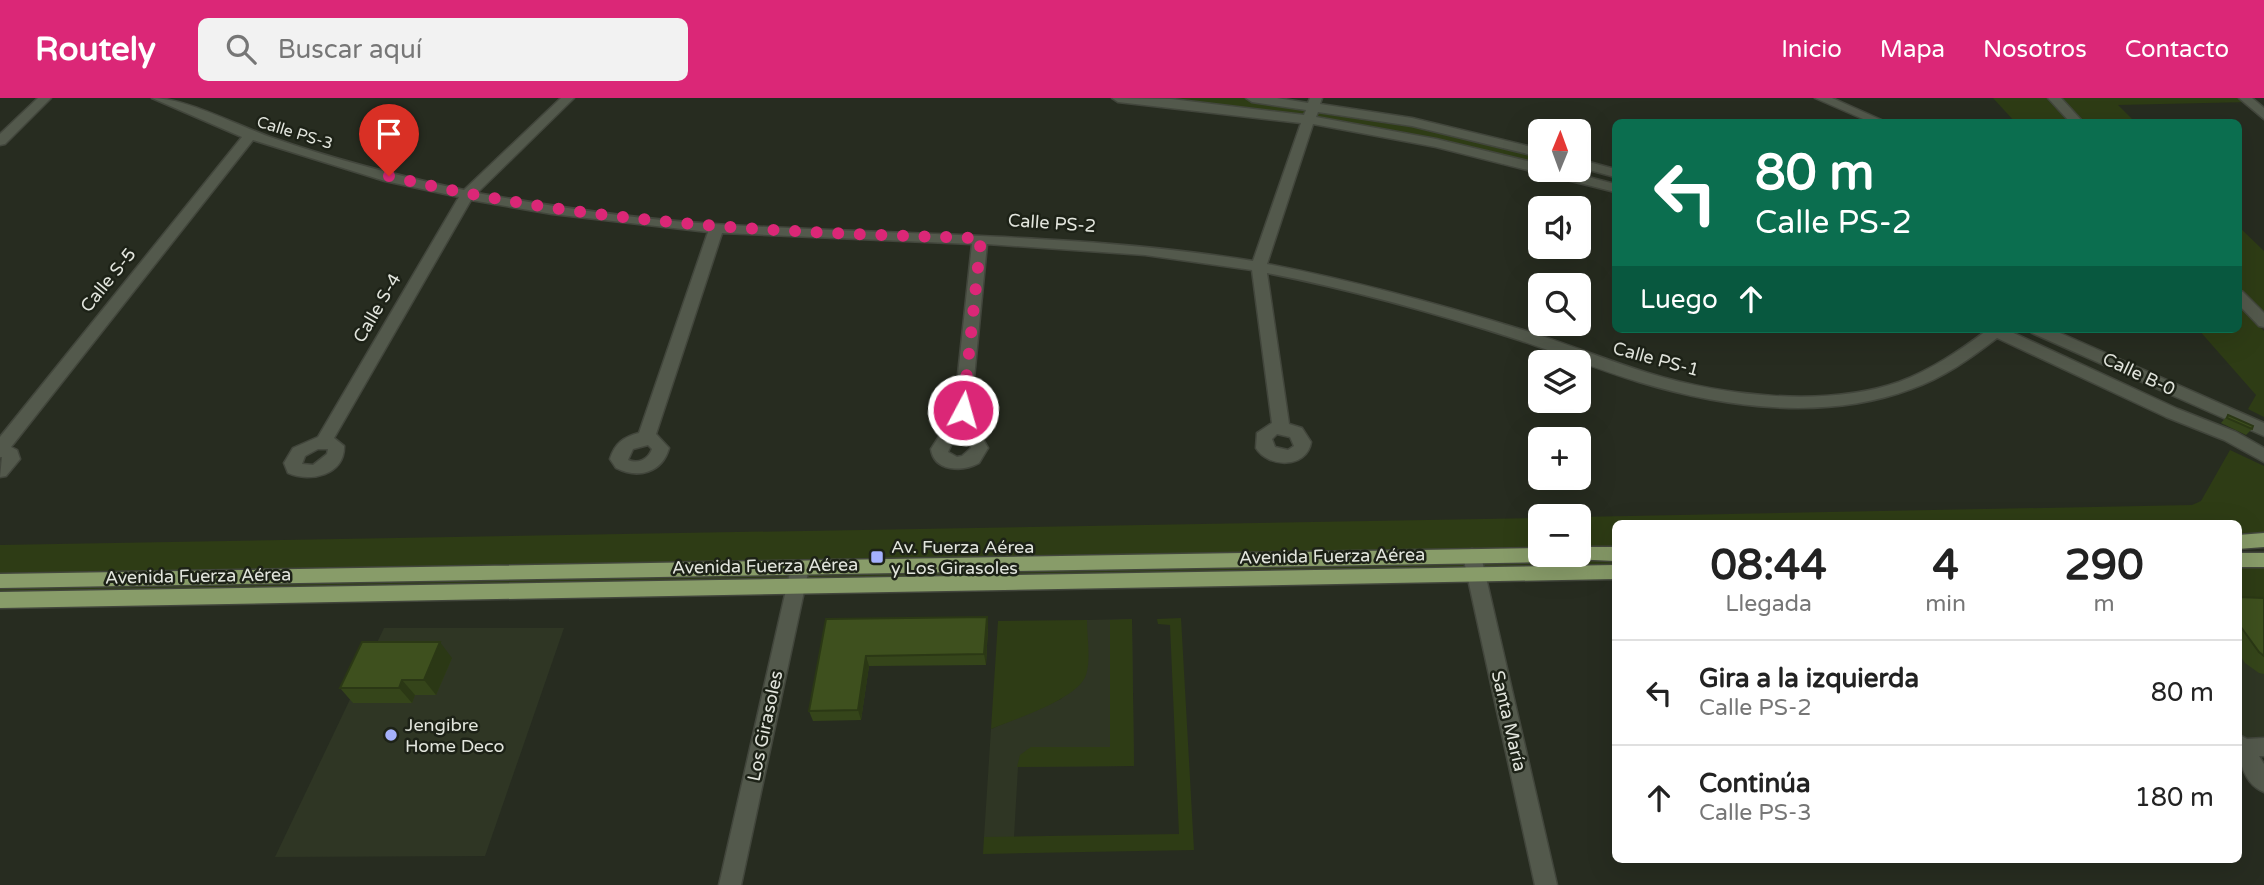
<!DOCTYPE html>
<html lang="es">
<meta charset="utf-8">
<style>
:root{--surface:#fff;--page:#f2f2f2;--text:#222;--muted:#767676;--line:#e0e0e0;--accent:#db2777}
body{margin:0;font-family:"Varela Round",sans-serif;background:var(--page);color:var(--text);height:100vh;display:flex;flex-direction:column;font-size:26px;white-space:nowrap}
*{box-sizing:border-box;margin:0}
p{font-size:23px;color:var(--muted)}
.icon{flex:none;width:38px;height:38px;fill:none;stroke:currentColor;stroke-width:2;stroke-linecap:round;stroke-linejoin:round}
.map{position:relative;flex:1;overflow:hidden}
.side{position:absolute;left:1612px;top:422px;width:630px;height:343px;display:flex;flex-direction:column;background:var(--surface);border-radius:10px;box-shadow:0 7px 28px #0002}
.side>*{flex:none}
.top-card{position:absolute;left:1612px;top:21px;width:630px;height:214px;border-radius:10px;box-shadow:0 7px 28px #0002;background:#0b6e4f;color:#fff;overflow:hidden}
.needle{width:46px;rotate:1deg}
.controls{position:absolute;left:1528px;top:21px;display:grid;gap:14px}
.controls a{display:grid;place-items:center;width:63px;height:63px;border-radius:10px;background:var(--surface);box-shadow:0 7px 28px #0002;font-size:35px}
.pin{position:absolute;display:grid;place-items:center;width:60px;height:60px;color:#fff;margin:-72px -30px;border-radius:50% 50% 50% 0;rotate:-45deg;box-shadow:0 0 7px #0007}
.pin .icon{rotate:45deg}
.me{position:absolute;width:77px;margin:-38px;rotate:6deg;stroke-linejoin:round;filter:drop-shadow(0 0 5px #0008)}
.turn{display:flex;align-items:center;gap:24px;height:147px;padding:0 28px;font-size:32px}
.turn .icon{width:91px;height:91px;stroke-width:2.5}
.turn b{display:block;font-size:49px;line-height:60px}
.then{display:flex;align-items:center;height:66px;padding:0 28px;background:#0003;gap:14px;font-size:26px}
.eta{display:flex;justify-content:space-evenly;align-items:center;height:119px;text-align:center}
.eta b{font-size:42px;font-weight:700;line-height:49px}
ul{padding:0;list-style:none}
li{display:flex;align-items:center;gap:21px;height:105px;padding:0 28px;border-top:2px solid var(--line)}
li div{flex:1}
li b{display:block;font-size:26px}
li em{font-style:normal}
header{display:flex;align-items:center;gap:42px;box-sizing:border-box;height:98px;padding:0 35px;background:var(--accent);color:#fff}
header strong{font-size:33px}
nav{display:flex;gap:38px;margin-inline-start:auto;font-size:24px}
.search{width:490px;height:63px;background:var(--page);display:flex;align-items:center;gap:18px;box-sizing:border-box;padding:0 24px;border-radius:10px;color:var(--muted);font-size:26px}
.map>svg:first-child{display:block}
.built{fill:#2f3624}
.green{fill:#2e3c15}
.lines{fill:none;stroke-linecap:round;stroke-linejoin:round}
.minor-casing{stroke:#42463c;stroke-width:3}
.major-casing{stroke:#42463c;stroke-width:3}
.minor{fill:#53594c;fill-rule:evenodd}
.major{fill:#889c69;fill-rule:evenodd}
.wall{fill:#35451a}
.shaded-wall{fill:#2b3815}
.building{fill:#3e501e;stroke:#2b3815;stroke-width:2}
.route{stroke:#db2777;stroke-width:12;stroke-dasharray:0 21.6}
.poi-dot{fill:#a5b1fc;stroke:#1d2217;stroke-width:2.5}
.labels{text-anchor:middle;stroke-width:5;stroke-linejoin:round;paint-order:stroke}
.far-street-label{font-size:16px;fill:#e2e5dd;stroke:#1d2217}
.street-label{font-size:18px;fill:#e2e5dd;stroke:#1d2217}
.poi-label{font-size:18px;fill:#e2e5dd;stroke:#1d2217;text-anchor:start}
</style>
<header>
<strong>Routely</strong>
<div class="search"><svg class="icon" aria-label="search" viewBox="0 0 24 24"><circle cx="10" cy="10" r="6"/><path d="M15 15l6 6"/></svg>Buscar aquí</div>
<nav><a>Inicio</a><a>Mapa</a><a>Nosotros</a><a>Contacto</a></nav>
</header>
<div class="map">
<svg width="2264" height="787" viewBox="0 0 2264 787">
<rect width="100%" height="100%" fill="#272c20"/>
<g class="built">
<polygon points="2238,462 2264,462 2264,649 2238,645"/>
<polygon points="1132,521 1134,668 1018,669 1014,739 984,739 991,631 1061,601 1087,568 1087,522"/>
<polygon points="384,530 564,530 485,758 275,759"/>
</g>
<g class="green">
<polygon points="1118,0 1252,0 1412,24 1540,55 1540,70 1406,38 1185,4"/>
<polygon points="1993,0 2046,0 2069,24 2015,24"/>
<polygon points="2054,0 2245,0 2250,4 2118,7 2135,24 2077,24"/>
<polygon points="2238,128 2264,153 2264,224 2238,197"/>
<polygon points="2238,205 2264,233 2264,319 2248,311 2256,297 2198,231 2238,231"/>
<polygon points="2230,352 2264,368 2264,436 2238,438 2238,425 1615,425 1615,449 1579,450 1578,419 2192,407 2201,403"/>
<polygon points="1540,420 1540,450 0,478 0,447"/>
<polygon points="1615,456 1615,474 0,502 0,483"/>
<polygon points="2264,469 2264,507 2238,507 2238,470"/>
<polygon points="1181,520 1194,752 983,756 984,739 1179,736 1170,527 1158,526 1157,521"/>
<polygon points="1132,521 1134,668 1017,669 1020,657 1031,649 1110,649 1110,522"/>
<path d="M 1087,522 C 1087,538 1091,562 1086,577 C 1078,601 1015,621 991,631 L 998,523 Z"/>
</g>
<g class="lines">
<defs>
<g id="minor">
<polygon points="38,0 51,0 5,46 0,47 0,36"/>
<path d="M 152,0 C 186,0 238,28 273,40 C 336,62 399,78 464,92 L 561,0 L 574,0 L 477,95 C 556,109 634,121 714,126 C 894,138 1074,134 1253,163 L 1301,25 L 1118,4 L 1112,0 L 1171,1 L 1304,17 L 1306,12 L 1252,4 L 1246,0 L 1277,0 L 1308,5 L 1310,0 L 1322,0 L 1320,6 L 1412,20 L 1540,51 L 1540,59 L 1412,28 L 1318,14 L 1316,19 L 1436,41 L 1540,66 L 1540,72 L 1561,72 L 1615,86 L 1615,94 L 1436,49 L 1313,26 L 1267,166 C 1354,183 1439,206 1523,232 C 1565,245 1606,262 1648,275 C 1722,298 1825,310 1899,284 C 1931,272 1959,253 1986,233 L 1984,231 L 2005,231 L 2178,311 L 2236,334 L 2264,350 L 2264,364 L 2224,342 L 2166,319 L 1997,240 C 1971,260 1943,280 1911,291 C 1826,323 1725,310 1639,284 C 1599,272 1559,255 1519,242 C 1436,215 1353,192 1267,175 L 1289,326 L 1302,330 L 1311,344 C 1307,371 1268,370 1256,350 L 1257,335 L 1272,325 L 1252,172 L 1145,157 L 987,146 L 969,332 L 980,336 L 988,350 L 979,365 C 963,374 934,374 931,351 L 940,337 L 952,332 L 972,146 L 722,135 L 656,336 L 669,350 C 662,375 638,381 616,370 L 610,361 C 615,345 624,339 639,335 L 708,134 L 552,116 L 471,102 L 334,340 L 344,348 C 345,377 310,385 288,375 L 284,365 L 293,350 L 318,339 L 459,99 L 385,83 L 253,42 L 11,349 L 17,352 L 20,361 L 6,378 L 0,379 L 2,359 L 0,359 L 0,339 L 242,39 ZM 1277,336 L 1290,339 L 1294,348 L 1288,352 L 1275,349 L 1272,341 ZM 961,342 L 968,344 L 971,350 L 962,358 L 957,359 L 948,354 L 952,345 ZM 648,347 L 652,351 C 648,362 638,366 628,362 L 633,351 ZM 318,351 L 328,351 L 327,356 L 313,367 L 302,366 L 305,358 Z"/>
<polygon points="1815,0 1832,0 1886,24 1870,24"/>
<polygon points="2048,0 2061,0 2083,24 2070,24"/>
<polygon points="2239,0 2252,0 2264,10 2264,21"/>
<polygon points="1578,61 1615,71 1615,79 1578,69"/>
<polygon points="2238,192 2243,194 2264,215 2264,229 2259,228 2238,206"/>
<polygon points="2029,231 2051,231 2264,325 2264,338 2032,235"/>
<polygon points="1472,451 1478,453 1481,458 1557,787 1535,787 1463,458 1466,453"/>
<polygon points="800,463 807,465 809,470 741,787 719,787 791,470 793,465"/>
<path d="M 2238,636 L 2247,641 L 2264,640 L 2264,658 L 2259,658 L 2264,666 L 2264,694 C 2241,685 2238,657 2238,636 Z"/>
</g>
<g id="major">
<polygon points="2264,435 2264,449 2238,451 2238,437"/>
<polygon points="1578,449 1615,449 1615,463 1572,461 1569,457 1578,457"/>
<polygon points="1540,450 1540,457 1561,457 1558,462 1552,464 0,490 0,476"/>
<rect x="2238" y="455" width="26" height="14"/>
<polygon points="1615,467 1615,481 0,510 0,494"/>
</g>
</defs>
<use href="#minor" class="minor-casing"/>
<use href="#major" class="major-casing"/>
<use href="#minor" class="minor"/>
<use href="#major" class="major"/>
</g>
<g class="wall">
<polygon points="2228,317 2252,331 2246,337 2221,325"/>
<polygon points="2238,499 2264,500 2264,576 2259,575 2245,565 2238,554"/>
<polygon points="987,519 988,529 986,567 869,568 861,622 813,623 809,613 826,521"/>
<polygon points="452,560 436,597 415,597 412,605 353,605 340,590"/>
</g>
<g class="shaded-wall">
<polygon points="987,519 988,529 986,567 984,556"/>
<polygon points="440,544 452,560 436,597 424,582"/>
<polygon points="866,558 869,568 861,622 858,612"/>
<polygon points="402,582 415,597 412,605 399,590"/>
</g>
<g class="building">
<polygon points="2228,317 2253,328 2252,331 2227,320"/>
<polygon points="2238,499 2264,500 2264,558 2259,554 2238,525"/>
<polygon points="987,519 984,556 866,558 858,612 809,613 826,521"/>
<polygon points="362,544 440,544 424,582 402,582 399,590 340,590"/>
</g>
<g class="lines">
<path class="route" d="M 389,78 C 585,126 780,135 981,140 L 963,312"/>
</g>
<g class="poi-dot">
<rect x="870" y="452" width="14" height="14" rx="3.5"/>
<circle cx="391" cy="637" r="7"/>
</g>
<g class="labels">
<g class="far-street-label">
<text transform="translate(295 34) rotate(17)" y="6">Calle PS-3</text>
</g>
<g class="street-label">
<text transform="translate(1052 125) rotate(4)" y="6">Calle PS-2</text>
<text transform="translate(108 182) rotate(-51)" y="6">Calle S-5</text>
<text transform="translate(377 210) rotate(-60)" y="6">Calle S-4</text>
<text transform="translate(1656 261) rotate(15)" y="6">Calle PS-1</text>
<text transform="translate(2139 276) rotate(25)" y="6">Calle B-0</text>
<text transform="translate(1332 458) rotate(-1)" y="6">Avenida Fuerza Aérea</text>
<text transform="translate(765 468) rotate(-1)" y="6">Avenida Fuerza Aérea</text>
<text transform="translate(198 478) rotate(-1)" y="6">Avenida Fuerza Aérea</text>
<text transform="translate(1509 623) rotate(77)" y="6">Santa María</text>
<text transform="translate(765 628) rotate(-78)" y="6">Los Girasoles</text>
</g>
<g class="poi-label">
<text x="891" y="455">Av. Fuerza Aérea<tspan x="891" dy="21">y Los Girasoles</tspan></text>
<text x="405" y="633">Jengibre<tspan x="405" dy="21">Home Deco</tspan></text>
</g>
</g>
</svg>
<div class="controls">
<a><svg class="needle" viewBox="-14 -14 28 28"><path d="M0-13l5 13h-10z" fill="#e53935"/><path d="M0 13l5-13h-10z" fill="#767676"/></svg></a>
<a><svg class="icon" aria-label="sound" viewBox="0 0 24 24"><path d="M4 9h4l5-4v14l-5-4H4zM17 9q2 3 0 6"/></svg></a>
<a><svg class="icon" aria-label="search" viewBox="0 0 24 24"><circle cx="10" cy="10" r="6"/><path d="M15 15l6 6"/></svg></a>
<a><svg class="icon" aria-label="layers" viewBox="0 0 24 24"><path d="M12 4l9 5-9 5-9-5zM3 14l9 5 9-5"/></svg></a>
<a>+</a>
<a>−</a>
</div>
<div class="pin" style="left:389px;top:78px;background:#d93025"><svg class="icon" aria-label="arrive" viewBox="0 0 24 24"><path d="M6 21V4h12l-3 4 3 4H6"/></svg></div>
<svg class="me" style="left:963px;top:312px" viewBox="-20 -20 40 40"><circle r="17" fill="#db2777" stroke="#fff" stroke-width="3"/><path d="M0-11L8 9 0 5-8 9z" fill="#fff"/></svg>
<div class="top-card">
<div class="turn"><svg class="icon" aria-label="left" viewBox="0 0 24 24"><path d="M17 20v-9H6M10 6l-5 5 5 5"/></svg><div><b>80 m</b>Calle PS-2</div></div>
<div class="then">Luego<svg class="icon" aria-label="ahead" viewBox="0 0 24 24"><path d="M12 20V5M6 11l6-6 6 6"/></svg></div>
</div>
<section class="side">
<div class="eta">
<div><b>08:44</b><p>Llegada</p></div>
<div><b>4</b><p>min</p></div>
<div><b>290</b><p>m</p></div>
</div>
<ul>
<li><svg class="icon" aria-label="left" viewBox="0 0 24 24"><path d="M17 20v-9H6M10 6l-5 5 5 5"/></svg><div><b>Gira a la izquierda</b><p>Calle PS-2</p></div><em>80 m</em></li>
<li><svg class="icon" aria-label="ahead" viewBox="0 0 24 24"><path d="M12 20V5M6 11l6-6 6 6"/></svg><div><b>Continúa</b><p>Calle PS-3</p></div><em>180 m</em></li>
</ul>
</section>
</div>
